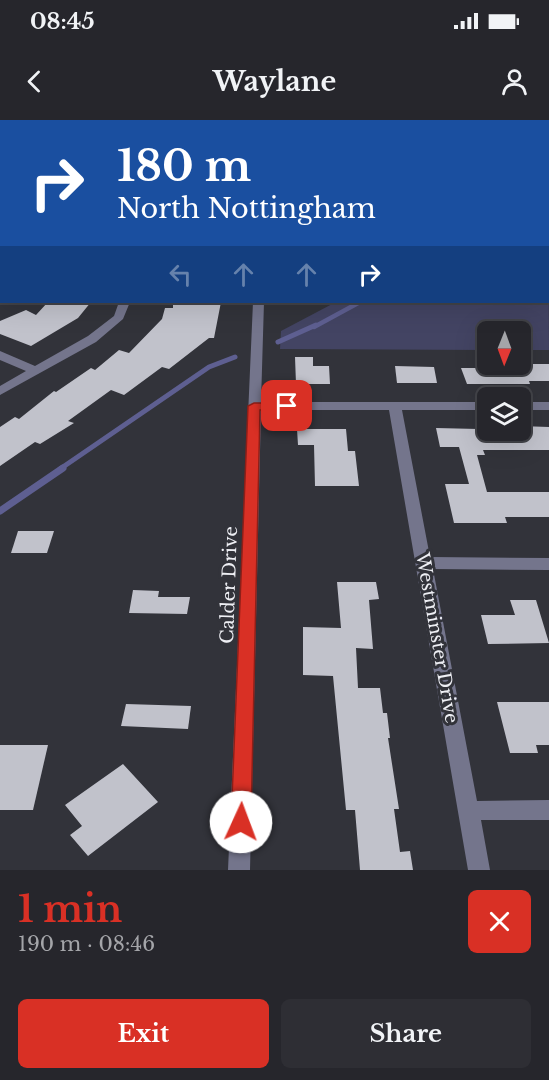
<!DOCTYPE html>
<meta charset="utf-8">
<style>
:root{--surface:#26262c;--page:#2e2e34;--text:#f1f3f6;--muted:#a4a5a9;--line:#424348;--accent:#d93025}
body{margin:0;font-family:"Libre Baskerville",serif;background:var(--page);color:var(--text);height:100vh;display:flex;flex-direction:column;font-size:22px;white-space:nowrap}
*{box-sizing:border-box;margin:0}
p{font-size:20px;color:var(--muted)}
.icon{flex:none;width:33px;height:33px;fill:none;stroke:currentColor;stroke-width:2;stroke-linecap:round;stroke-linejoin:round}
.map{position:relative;height:750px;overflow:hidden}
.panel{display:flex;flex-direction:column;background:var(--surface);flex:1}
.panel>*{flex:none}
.hud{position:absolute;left:0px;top:0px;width:549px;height:183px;box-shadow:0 6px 24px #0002,0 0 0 2px var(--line);background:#1a4fa0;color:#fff;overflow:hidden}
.needle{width:39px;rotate:181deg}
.controls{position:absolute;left:477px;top:201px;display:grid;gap:12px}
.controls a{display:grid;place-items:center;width:54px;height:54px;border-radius:9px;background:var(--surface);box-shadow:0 6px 24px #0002,0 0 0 2px var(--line);font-size:30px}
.pin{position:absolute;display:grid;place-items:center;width:51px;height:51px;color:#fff;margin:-26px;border-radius:12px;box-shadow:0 3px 9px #0006}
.me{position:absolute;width:66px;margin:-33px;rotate:2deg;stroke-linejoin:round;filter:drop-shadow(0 0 4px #0008)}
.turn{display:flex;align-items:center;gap:21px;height:126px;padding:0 18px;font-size:27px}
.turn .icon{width:78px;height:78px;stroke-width:2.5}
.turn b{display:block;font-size:42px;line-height:51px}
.lanes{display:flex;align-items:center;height:57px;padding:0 18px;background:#0003;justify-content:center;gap:30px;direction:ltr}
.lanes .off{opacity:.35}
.round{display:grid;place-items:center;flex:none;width:63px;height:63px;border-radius:9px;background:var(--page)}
.headline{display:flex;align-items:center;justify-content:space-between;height:102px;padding:0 18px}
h1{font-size:36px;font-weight:800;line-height:45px;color:var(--accent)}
.action{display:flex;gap:12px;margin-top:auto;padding:12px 18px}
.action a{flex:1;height:69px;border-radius:9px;background:var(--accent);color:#fff;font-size:24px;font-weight:800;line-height:69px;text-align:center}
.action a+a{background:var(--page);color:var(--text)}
.status{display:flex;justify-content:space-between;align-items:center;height:42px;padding:0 30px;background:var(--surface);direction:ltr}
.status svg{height:16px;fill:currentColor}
header{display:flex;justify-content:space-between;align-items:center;height:78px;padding:0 18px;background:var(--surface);font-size:27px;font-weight:800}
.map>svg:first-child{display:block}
.green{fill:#434463}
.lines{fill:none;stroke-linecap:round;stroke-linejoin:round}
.stream-far3{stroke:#5e5f91;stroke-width:3}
.stream-far2{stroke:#5e5f91;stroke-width:4.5}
.stream-far1{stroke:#5e5f91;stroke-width:5}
.stream{stroke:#5e5f91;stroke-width:7}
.building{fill:#c1c2cb}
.minor{fill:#74758c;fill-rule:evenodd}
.route{fill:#d93025;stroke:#8d1f18;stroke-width:1.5}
.labels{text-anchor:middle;stroke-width:6;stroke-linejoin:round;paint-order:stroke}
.street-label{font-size:18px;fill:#eeeff4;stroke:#32333a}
</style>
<div class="status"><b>08:45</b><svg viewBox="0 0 49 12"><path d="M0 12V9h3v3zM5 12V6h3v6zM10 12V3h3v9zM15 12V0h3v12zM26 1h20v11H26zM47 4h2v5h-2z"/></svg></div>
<header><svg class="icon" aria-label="back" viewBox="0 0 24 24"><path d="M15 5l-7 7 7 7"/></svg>Waylane<svg class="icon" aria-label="person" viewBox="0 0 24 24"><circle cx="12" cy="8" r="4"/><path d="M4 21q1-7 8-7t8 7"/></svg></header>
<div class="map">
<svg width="549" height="750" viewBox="0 0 549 750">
<rect width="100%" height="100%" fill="#32333a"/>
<polygon class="green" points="548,19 549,230 521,230 520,212 488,212 487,230 280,229 281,211 336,182 548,182"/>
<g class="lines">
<g class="stream-far3">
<polyline points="373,0 399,2"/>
<polyline points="478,0 490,2"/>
<polyline points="413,2 461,0"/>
</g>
<polyline class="stream-far2" points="314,207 360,182"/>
<g class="stream-far1">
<polyline points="278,222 316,205"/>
<polyline points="60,349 209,247 235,237"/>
</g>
<polyline class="stream" points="0,391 63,348"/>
</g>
<g class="building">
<polygon points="48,182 91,182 78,198 31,226 0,214 0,201 26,190 36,195"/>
<polygon points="205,182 221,182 214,218 209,218 169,249 162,247 124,275 111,270 68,301 74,303 40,324 35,322 0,346 0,307 15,297 19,299 54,271 56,272 91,248 95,250 119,230 129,233 162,199 165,188 173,188 173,184 204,184"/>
<polygon points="295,237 313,237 313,246 329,246 330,264 296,264"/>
<polygon points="489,244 549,244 549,261 529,261 530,264 467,264 461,248 490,248"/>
<polygon points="395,246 434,247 437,263 397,263"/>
<polygon points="520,306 549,307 549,330 483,330 485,335 477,335 487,372 549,372 549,397 505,397 507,403 454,403 445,364 469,364 459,327 440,327 436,308 520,310"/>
<polygon points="297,309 346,309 348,331 355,331 359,366 315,366 314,325 298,325"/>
<polygon points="18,411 54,411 47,433 11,433"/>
<polygon points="337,462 376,462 379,479 369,480 373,529 356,528 358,568 380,568 383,593 387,593 390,618 388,618 399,689 394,689 400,732 410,731 413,750 360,750 355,690 346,690 333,556 303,555 303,507 341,508"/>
<polygon points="133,470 159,471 158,477 190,477 187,494 129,493"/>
<polygon points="510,480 536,480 549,523 488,524 481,495 515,495"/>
<polygon points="497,582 549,582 549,625 536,625 538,633 510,633"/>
<polygon points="126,584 191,586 188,609 121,606"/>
<polygon points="0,625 48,625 33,690 0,690"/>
<polygon points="123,644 158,682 88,736 70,715 82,706 65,685"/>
</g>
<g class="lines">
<g class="minor">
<rect x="259" y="0" width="8" height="2"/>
<polygon points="1,57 2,64 0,65 0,58"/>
<rect x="0" y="99" width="2" height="6"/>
<polygon points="119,182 130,182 123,199 96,222 0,275 0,266 26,251 0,240 0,231 35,246 88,216 114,196"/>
<polygon points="253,182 264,182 261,282 488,282 488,290 402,290 430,437 549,438 549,450 433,449 477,681 549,680 549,700 481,700 490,750 468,750 389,290 261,290 250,750 228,750"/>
<rect x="520" y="282" width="29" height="8"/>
</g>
</g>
<polygon class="route" points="254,283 287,283 293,286 287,290 260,290 251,702 248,709 241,711 234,709 231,702 248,286"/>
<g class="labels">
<g class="street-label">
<text transform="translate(229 465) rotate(-88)" y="6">Calder Drive</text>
<text transform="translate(437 518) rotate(80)" y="6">Westminster Drive</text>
</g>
</g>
</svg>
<div class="controls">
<a><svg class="needle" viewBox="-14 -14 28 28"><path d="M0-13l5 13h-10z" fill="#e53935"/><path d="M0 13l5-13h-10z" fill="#a4a5a9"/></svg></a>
<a><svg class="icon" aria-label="layers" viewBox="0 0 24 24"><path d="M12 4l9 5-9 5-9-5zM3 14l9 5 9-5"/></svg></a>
</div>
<div class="pin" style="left:287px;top:286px;background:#d93025"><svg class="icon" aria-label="arrive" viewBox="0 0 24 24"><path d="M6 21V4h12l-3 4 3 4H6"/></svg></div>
<svg class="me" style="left:241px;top:702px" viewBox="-20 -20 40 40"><circle r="19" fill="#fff"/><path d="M0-13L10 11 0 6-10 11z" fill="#d93025"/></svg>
<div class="hud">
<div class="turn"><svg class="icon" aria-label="right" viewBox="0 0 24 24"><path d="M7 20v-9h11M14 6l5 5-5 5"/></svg><div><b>180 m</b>North Nottingham</div></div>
<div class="lanes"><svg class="icon off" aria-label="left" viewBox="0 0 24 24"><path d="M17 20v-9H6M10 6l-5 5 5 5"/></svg><svg class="icon off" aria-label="ahead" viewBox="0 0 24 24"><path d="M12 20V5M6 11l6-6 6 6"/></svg><svg class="icon off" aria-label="ahead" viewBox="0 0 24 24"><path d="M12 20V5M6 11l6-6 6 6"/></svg><svg class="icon" aria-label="right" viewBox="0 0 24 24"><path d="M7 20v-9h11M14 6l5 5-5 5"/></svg></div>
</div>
</div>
<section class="panel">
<div class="headline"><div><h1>1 min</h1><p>190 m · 08:46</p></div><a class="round" style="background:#d93025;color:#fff"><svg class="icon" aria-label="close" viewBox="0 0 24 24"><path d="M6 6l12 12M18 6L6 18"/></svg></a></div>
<div class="action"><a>Exit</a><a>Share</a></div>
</section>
